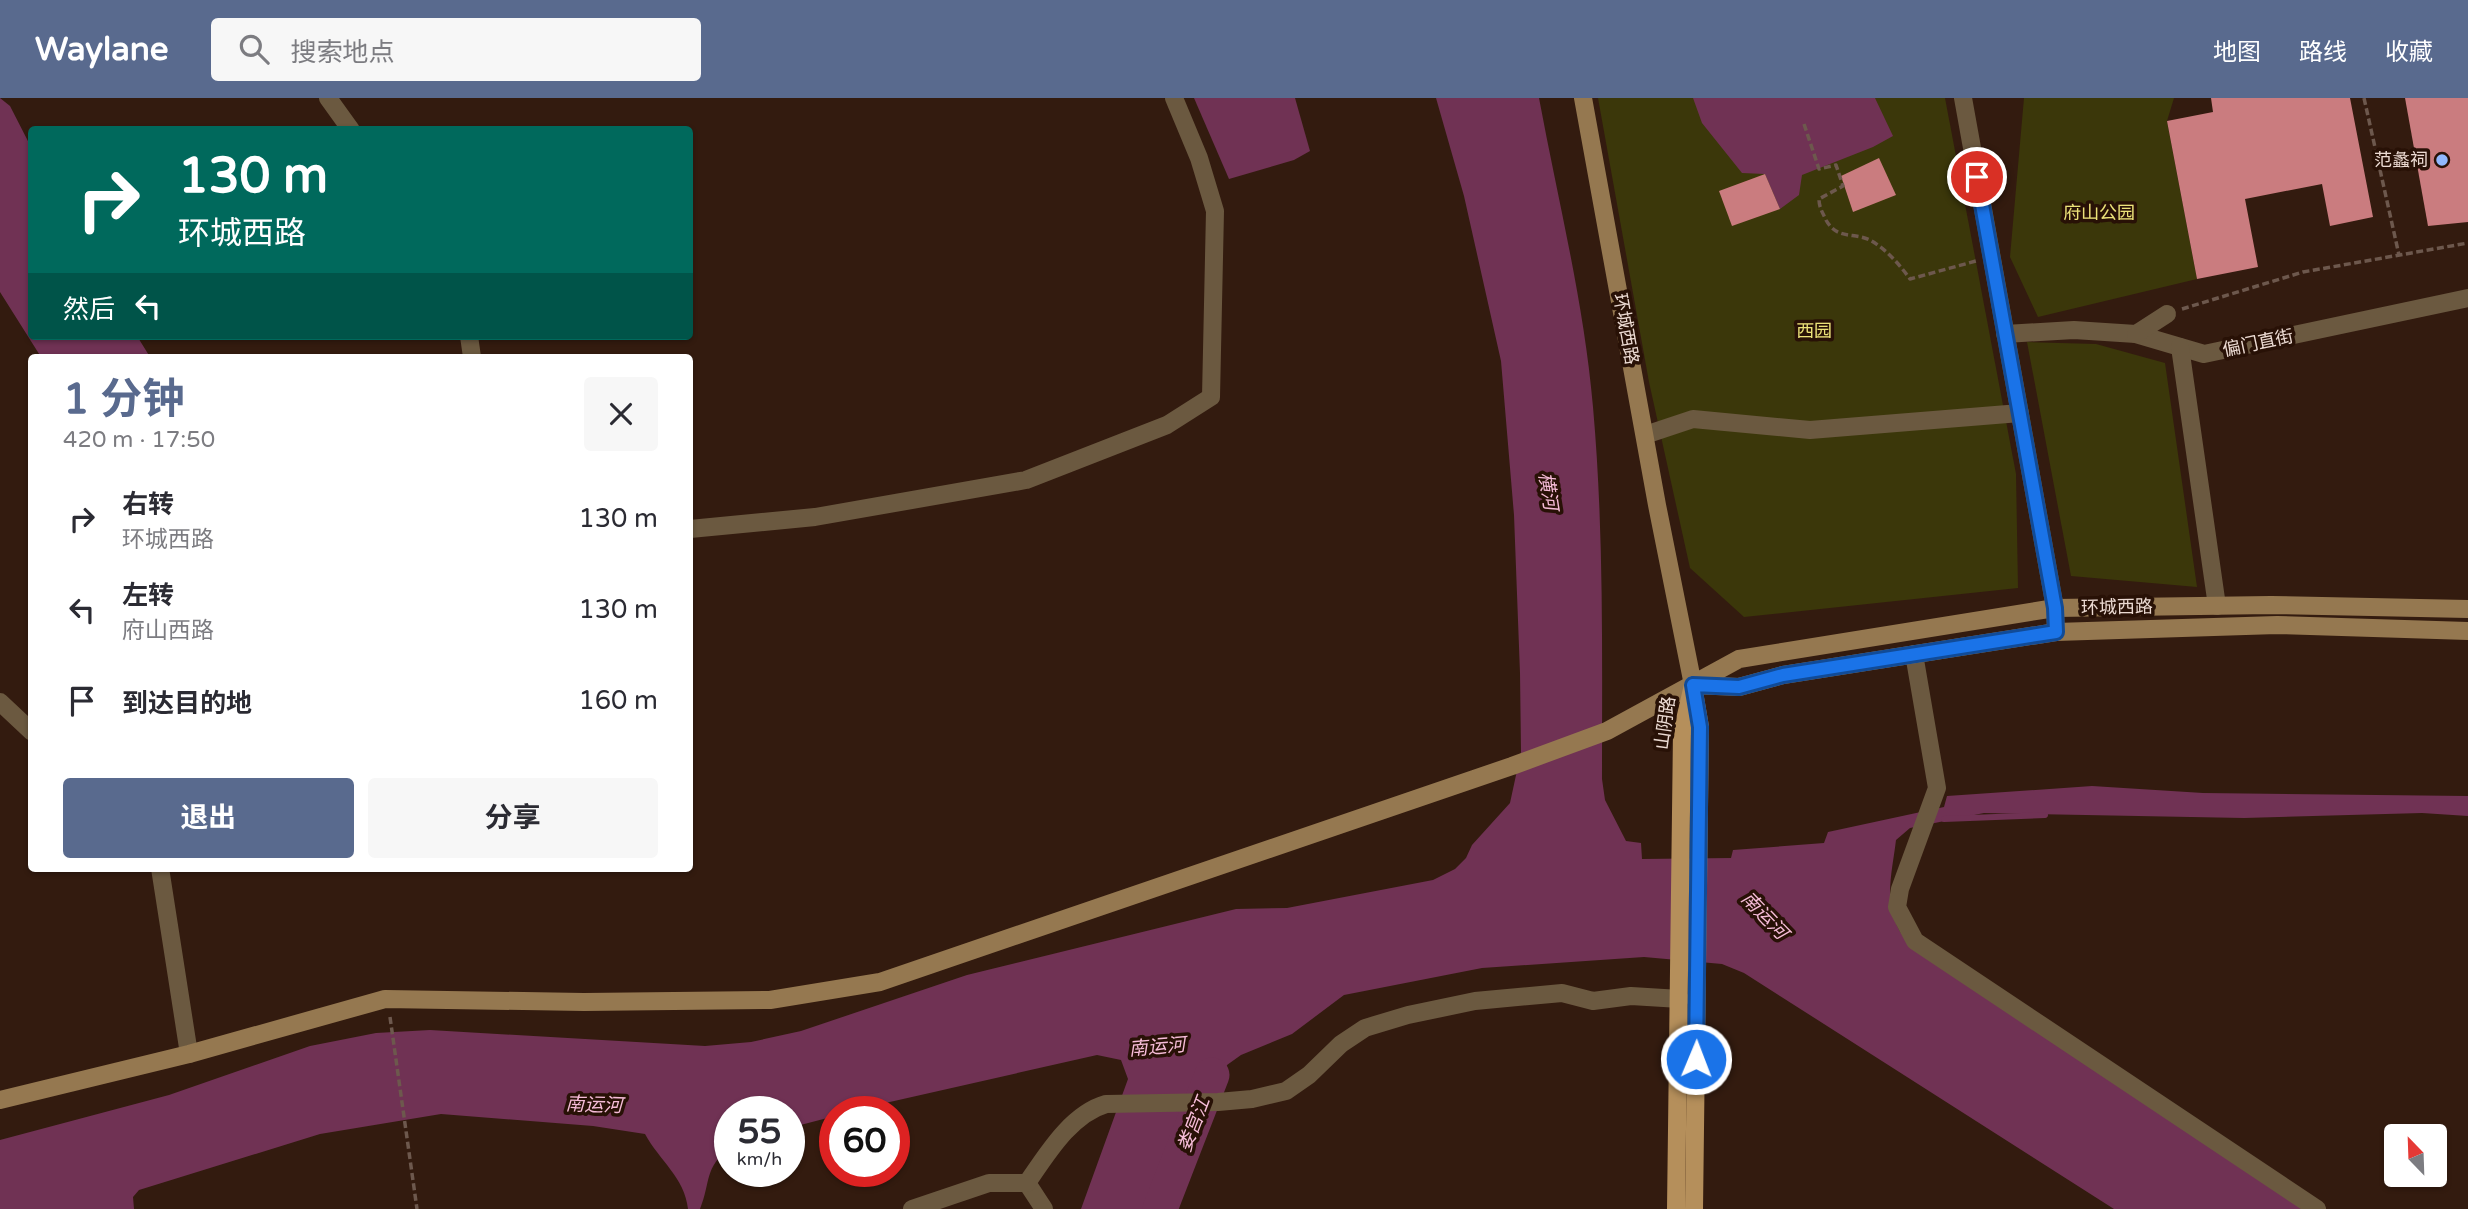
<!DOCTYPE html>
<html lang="zh">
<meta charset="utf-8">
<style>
:root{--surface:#fff;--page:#f7f7f7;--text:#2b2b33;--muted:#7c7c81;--accent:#596a8e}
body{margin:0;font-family:"Varela Round","Noto Sans SC",sans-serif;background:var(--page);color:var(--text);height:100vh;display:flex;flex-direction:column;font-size:26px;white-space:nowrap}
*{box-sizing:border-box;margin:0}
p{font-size:23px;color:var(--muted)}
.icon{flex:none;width:38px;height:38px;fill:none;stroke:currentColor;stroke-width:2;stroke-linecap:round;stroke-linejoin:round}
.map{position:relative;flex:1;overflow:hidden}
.panel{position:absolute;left:28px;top:256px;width:665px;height:518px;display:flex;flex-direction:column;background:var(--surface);border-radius:7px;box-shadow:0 2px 5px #0004}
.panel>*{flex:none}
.guide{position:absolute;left:28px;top:28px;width:665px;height:214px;border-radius:7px;box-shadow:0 2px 5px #0004;background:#00695c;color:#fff;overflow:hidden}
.needle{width:46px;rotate:337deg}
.buttons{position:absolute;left:2384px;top:1026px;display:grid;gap:14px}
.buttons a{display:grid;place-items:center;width:63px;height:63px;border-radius:7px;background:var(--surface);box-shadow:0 2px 5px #0004;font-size:35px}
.speed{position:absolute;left:714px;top:998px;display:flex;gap:14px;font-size:35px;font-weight:700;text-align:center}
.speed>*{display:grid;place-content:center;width:91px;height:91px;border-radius:50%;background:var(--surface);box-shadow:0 2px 5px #0004;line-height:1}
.speed small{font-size:18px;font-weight:400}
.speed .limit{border:10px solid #d22;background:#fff;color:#111}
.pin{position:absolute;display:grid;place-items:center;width:60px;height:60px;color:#fff;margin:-30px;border:4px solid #fff;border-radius:50%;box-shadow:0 2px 7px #0007}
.me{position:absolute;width:77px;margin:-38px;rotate:1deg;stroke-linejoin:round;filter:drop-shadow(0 0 5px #0008)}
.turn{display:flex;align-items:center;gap:24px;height:147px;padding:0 35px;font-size:32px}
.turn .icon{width:91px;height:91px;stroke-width:2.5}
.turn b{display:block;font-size:49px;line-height:60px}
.then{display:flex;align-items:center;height:66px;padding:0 35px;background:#0003;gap:14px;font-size:26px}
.round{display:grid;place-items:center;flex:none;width:74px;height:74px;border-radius:7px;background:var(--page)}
.headline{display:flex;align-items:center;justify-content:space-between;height:119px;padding:0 35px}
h1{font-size:42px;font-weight:700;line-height:52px;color:var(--accent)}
.primary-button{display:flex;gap:14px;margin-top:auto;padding:14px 35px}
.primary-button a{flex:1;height:80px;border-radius:7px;background:var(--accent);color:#fff;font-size:28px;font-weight:700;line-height:80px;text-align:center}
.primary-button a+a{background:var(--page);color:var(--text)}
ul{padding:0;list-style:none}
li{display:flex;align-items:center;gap:21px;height:91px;padding:0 35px}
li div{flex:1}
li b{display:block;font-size:26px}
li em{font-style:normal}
header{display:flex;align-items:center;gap:42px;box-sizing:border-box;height:98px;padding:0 35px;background:var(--accent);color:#fff}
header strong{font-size:33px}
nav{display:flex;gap:38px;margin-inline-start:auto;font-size:24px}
.search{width:490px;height:63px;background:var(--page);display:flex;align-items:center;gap:18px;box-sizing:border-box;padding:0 24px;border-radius:7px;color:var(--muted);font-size:26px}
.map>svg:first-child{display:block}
.green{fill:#3b370a}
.water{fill:#703254}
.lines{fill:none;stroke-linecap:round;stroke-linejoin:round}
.stream{stroke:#703254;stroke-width:6}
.river{stroke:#703254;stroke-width:35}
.building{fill:#ca7c7f}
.path{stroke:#6d584d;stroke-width:3.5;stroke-dasharray:7 3.5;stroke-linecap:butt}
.minor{stroke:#6b5940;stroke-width:18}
.tertiary{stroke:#6b5940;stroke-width:18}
.secondary{stroke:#957850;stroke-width:18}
.primary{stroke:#b58f5b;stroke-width:18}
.route-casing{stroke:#114b97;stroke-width:18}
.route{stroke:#1a73e8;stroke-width:12}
.poi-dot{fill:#91b8fd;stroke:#281106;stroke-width:2.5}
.labels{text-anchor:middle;stroke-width:7;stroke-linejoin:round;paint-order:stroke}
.poi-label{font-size:18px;fill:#ecdbd3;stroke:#281106;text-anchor:end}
.park-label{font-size:18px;fill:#ece279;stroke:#281106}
.street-label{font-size:18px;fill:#ecdbd3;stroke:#281106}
.water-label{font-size:19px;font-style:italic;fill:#f6bcd8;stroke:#281106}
</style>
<header>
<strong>Waylane</strong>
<div class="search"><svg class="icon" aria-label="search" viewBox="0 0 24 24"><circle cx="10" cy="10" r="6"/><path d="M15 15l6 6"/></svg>搜索地点</div>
<nav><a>地图</a><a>路线</a><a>收藏</a></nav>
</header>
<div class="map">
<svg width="2468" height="1111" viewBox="0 0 2468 1111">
<rect width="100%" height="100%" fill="#331b0f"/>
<g class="green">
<polygon points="1598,0 1945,0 2016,376 2018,490 1744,519 1690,470 1649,284"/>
<polygon points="2024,0 2174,0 2167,23 2197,181 2038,219 2010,159"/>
<polygon points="2027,244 2096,246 2165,265 2197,489 2071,478"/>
</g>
<g class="water">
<polygon points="0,0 10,8 31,49 32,238 137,238 150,259 41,259 0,194"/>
<polygon points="1194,0 1295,0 1310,53 1294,62 1229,81"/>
<path d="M 1436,0 L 1539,0 C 1558,103 1584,204 1593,309 C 1604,432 1602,558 1602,681 L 1605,702 L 1626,743 L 1641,745 L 1642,761 L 1731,760 L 1733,752 L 1824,745 L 1828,734 L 1944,709 L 1947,698 L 2092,688 L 2203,695 L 2468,698 L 2468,718 L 2422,715 L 2244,720 L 1984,715 L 1910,730 L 1896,742 C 1892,776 1882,808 1903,838 L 2306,1111 L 2114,1111 L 1744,875 L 1722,866 L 1644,859 L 1482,870 L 1344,897 L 1292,936 L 1241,957 L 1227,967 L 1202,1022 L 1191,1023 L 1167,1111 L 1081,1111 L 1128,981 L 1121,962 L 1097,957 L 850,1013 L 835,1013 L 835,1018 L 789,1030 L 789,1013 L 730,1013 L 730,1050 C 704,1069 711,1084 700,1111 L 688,1111 C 685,1080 659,1062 645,1036 L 593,1028 L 441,1016 L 320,1036 L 139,1092 L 133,1099 L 134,1111 L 0,1111 L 0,1042 L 169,997 L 310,948 L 376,935 L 430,932 L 705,948 L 751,944 L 801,933 L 967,877 L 1236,811 L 1287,810 L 1433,782 L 1455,771 L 1466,760 L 1472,747 L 1510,705 L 1521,654 L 1520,575 L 1514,417 L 1501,263 L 1464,98 Z"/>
<polygon points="1693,0 1875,0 1893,38 1873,49 1802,77 1799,97 1780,111 1765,76 1742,75 1702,25"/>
</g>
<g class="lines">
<polyline class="stream" points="1944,721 2045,717"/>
<polyline class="river" points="1160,1111 1212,977"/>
</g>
<g class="building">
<polygon points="2211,0 2350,0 2373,119 2330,128 2322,86 2245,101 2258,169 2197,181 2167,23 2213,14"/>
<polygon points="2405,0 2468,0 2468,124 2428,128"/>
<polygon points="1879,60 1896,97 1853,114 1841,78"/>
<polygon points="1765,76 1780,111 1732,128 1719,93"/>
</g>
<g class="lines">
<g class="path">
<polyline points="2364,0 2399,157"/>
<path d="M 1804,26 L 1819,71 L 1836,67 L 1843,88 L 1819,101 C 1819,110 1823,115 1826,122 C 1837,142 1853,134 1870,142 C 1886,151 1900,167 1910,181 L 1976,163"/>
<polyline points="2182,211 2303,174 2468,145"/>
<polyline points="390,919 417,1111"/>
</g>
<g class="minor">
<polyline points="328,0 351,32"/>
<polyline points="2005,236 2074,232 2136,236 2204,256 2468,200"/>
<polyline points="2136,236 2167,216"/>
<polyline points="469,238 472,259"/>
<polyline points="2180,249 2217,508"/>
<polyline points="1645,337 1693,321 1810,332 2020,315"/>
<polyline points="690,431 815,419 1026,382 1167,327 1211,299 1215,113 1199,60 1174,0"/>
<polyline points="1914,556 1937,690 1900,791 1897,809 1915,843 2317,1111"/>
<polyline points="0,604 32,634"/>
<polyline points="160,770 189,956"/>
<polyline points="1027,1085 1044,1111"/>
<path d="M 912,1111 L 989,1085 L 1027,1085 C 1047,1056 1071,1016 1106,1006 L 1218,1004 L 1252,1001 L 1286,993 L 1309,977 L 1341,946 L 1365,930 L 1408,917 L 1475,903 L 1562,895 L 1593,903 L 1631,898 L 1680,901"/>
</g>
<polyline class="tertiary" points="1963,0 2055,510 2056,534"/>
<g class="secondary">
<polyline points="1583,0 1657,407 1693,587"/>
<polyline points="1693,587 1739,589 1783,577 2056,534 2277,527 2468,533"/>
<polyline points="0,1002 189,956 385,901 584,904 770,902 880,884 1512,668 1607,633 1739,561 2055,510 2271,507 2468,511"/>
</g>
<g class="primary">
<polyline points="1694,594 1700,629 1694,1111"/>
<polyline points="1676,1111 1682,635 1693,587"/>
</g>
</g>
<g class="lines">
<defs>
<polyline id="route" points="1696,961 1700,629 1693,587 1739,589 1783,577 2056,534 2055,510 1977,79"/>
</defs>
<use href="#route" class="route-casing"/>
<use href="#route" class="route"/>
</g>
<circle class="poi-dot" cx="2442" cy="62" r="7"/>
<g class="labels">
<g class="poi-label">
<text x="2428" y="68">范蠡祠</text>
</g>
<g class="park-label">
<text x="2099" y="121">府山公园</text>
<text x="1814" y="239">西园</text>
</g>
<g class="street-label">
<text transform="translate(1626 231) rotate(80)" y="6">环城西路</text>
<text transform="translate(2258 245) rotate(-12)" y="6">偏门直街</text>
<text transform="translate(2117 509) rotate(-1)" y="6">环城西路</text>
<text transform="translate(1665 625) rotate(-82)" y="6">山阴路</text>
</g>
<g class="water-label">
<text transform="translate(1549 393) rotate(81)" y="7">横河</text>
<text transform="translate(1765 817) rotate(46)" y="7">南运河</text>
<text transform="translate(1157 948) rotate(-5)" y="7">南运河</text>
<text transform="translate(594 1006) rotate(2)" y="7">南运河</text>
<text transform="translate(1193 1026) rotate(-69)" y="7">娄宫江</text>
</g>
</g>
</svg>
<div class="buttons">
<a><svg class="needle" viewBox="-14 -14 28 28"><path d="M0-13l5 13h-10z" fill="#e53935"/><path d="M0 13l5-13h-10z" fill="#7c7c81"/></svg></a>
</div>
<div class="speed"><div>55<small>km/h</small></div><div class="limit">60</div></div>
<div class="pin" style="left:1977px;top:79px;background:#d93025"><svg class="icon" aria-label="arrive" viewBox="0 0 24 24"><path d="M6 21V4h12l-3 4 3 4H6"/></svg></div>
<svg class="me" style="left:1696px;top:961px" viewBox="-20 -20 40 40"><circle r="17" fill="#1a73e8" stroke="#fff" stroke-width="3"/><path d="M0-11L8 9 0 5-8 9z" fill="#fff"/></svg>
<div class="guide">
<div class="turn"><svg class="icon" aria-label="right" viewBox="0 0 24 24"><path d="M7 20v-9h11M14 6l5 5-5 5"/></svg><div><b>130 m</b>环城西路</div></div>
<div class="then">然后<svg class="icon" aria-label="left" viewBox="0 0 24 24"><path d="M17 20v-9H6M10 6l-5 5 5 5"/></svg></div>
</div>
<section class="panel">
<div class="headline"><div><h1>1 分钟</h1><p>420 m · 17:50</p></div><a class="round"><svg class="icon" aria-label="close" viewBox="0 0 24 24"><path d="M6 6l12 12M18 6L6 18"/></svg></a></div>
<ul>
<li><svg class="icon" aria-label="right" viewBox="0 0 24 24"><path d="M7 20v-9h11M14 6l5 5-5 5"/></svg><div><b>右转</b><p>环城西路</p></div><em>130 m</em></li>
<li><svg class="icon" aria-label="left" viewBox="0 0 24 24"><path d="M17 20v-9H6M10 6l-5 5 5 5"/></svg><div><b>左转</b><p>府山西路</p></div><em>130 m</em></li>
<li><svg class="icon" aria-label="arrive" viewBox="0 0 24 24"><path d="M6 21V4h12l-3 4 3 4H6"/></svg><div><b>到达目的地</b></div><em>160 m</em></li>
</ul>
<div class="primary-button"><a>退出</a><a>分享</a></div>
</section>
</div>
